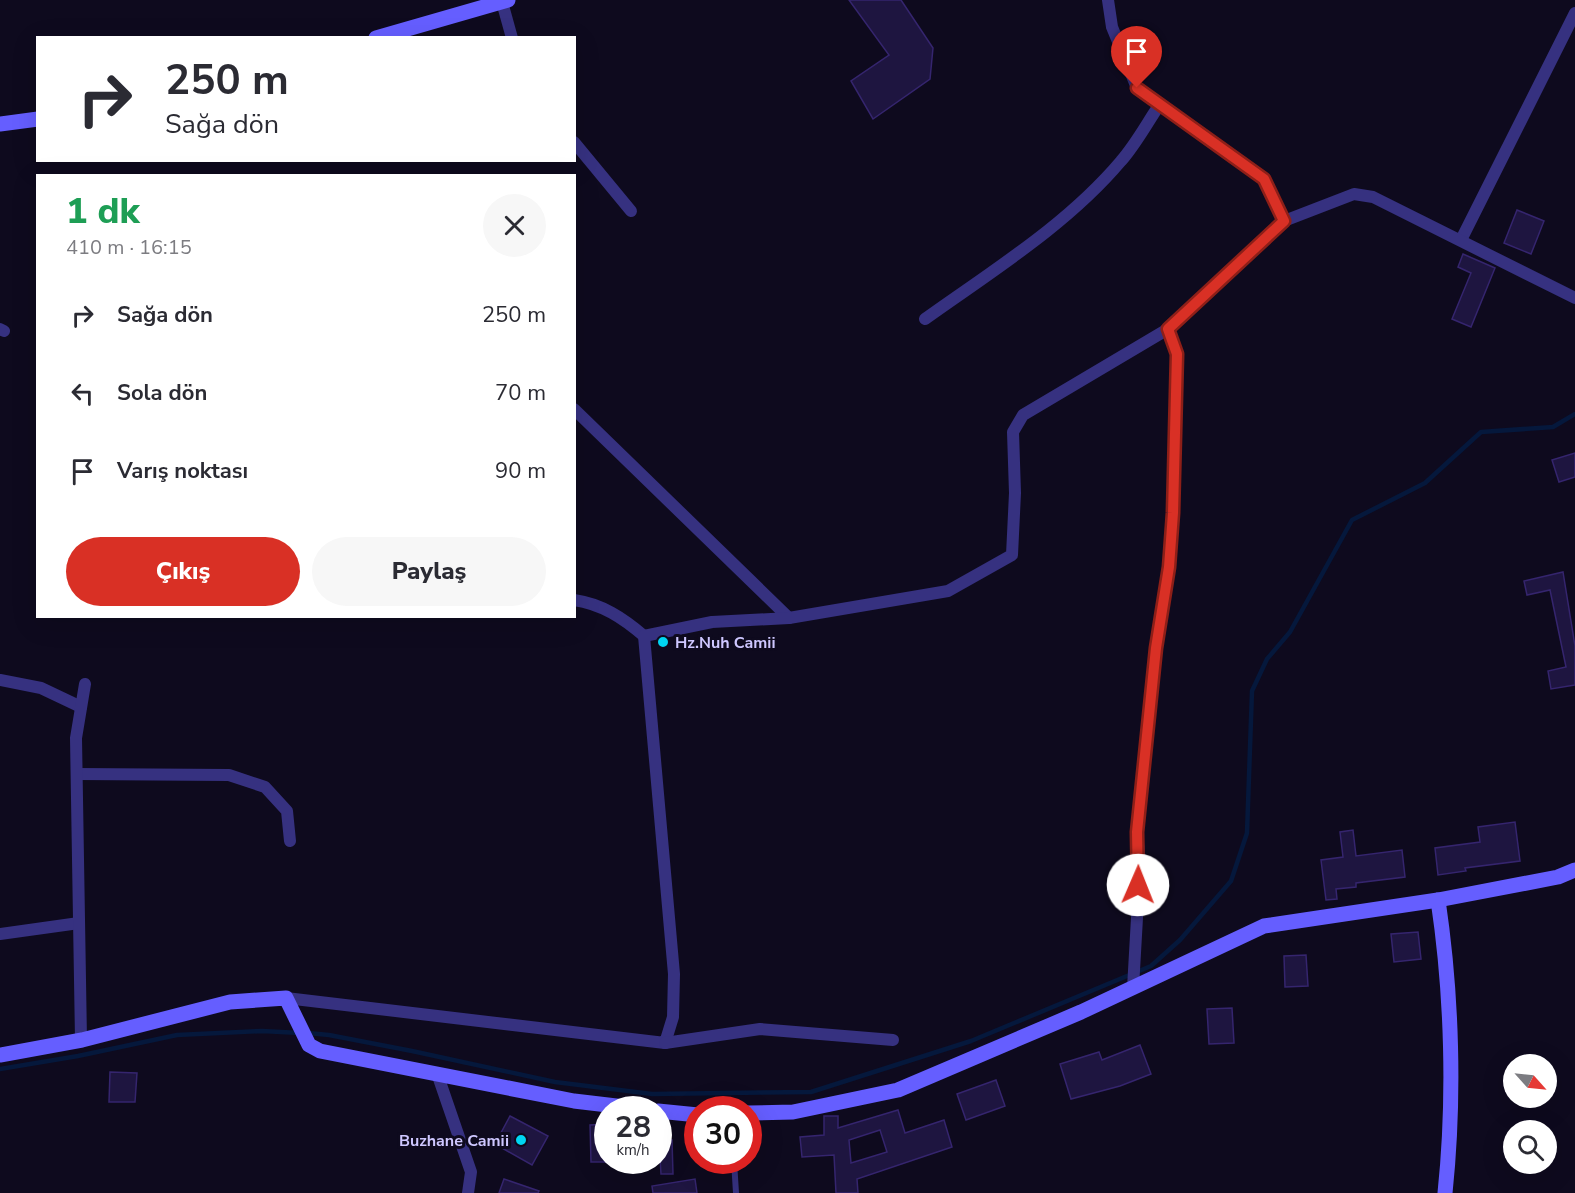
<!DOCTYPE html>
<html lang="tr">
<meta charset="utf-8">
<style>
:root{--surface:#fff;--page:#f7f7f7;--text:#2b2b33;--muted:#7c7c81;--accent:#d93025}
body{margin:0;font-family:"Nunito Sans",sans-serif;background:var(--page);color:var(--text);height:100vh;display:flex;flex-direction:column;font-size:22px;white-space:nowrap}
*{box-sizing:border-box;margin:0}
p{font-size:20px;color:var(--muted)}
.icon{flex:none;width:33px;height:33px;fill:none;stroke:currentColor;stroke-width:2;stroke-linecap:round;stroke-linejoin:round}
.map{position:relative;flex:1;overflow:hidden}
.side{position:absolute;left:36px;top:174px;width:540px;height:444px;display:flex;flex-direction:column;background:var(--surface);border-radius:0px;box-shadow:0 6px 24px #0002}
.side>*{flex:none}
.banner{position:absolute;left:36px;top:36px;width:540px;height:126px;border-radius:0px;box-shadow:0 6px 24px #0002;background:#fff;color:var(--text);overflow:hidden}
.needle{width:39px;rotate:117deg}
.controls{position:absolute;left:1503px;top:1054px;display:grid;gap:12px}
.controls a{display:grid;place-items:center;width:54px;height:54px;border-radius:50%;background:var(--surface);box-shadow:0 6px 24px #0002;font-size:30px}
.speed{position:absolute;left:594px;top:1096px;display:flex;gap:12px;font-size:30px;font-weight:700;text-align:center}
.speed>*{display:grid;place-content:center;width:78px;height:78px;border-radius:50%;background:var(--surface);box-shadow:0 6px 24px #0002;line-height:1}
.speed small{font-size:15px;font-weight:400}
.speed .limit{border:9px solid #d22;background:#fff;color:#111}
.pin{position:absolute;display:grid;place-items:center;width:51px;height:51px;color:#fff;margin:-62px -26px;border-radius:50% 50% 50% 0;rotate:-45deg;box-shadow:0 0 6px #0007}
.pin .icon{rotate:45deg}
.me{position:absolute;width:66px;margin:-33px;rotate:1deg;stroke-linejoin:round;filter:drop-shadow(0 0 4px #0008)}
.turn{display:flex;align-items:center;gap:21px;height:126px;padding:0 30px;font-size:27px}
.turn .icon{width:78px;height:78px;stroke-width:2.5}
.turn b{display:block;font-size:42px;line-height:51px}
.round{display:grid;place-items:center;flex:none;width:63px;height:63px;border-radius:32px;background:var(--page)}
.headline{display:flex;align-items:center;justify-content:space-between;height:102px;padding:0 30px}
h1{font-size:36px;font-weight:800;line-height:45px;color:#1e9e55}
.primary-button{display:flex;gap:12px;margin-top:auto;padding:12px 30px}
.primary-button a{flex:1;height:69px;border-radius:36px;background:var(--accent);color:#fff;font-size:24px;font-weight:800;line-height:69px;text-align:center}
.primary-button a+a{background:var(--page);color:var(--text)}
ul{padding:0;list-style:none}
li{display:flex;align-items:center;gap:18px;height:78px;padding:0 30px}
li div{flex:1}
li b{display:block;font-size:22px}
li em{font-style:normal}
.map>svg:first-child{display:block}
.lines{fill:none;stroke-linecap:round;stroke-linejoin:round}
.stream{stroke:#05183c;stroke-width:4.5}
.building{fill:#1e1540;stroke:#35256e;stroke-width:1.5;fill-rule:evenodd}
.lane{stroke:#363180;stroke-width:6}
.street{stroke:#363180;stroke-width:12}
.secondary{stroke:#655eff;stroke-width:15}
.route-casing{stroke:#8d1f18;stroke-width:15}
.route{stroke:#d93025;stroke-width:10}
.poi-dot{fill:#00d5f2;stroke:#0e0a1e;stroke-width:2}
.labels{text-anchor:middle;stroke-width:6;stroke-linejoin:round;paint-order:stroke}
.poi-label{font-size:16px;font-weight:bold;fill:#cec7ff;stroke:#0e0a1e;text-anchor:start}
</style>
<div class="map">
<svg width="1575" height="1193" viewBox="0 0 1575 1193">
<rect width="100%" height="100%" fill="#0e0a1e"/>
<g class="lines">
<g class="stream">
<polyline points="308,1033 329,1035 412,1051 555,1082 652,1094 811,1092 971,1041 1151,966 1180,940 1231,881 1247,833 1252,691 1267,659 1290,632 1352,520 1425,483 1481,432 1553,427 1575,414"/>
<polyline points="0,1069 78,1056 177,1035 262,1031 300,1033"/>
</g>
</g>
<g class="building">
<polygon points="849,0 901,0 933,48 930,79 873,119 851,81 889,55"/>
<polygon points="1517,210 1544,221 1531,254 1504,243"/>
<polygon points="1463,254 1495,268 1471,327 1452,319 1471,273 1458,267"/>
<polygon points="1575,453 1575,477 1559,482 1552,460"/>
<polygon points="1563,572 1575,646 1575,685 1551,689 1548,671 1566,667 1550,590 1527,595 1524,581"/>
<polygon points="1515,822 1520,861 1465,868 1466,871 1438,875 1435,848 1480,842 1478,827"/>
<polygon points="1353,830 1356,856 1402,850 1405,877 1356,883 1356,887 1336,889 1337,899 1326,900 1321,860 1343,857 1340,832"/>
<polygon points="1418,932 1421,959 1394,962 1391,934"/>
<polygon points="1306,955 1308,986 1285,987 1284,956"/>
<polygon points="1232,1008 1234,1043 1209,1044 1207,1009"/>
<polygon points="1140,1045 1151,1074 1120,1086 1071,1099 1060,1064 1099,1052 1102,1060"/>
<polygon points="110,1072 137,1073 135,1102 109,1102"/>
<polygon points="996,1080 1005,1106 966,1120 957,1094"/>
<path d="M 898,1110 L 905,1133 L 944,1120 L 952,1147 L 857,1179 L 858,1193 L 836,1193 L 834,1155 L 802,1157 L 800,1137 L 824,1135 L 824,1116 L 838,1116 L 838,1128 ZM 880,1130 L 887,1152 L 851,1163 L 849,1140 Z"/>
<polygon points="510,1116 548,1136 532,1165 495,1144"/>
<polygon points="608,1124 608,1162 591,1162 590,1125"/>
<polygon points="659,1140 672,1140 673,1174 661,1174"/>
<polygon points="504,1179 539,1191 538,1193 499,1193"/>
<polygon points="695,1179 697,1193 653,1193 652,1186"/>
</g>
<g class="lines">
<polyline class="lane" points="734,1161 736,1193"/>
<g class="street">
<polyline points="1108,0 1112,27 1137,88 1265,179 1284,221"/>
<polyline points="502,2 512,38"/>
<polyline points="574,142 631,211"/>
<polyline points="1461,240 1575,13"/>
<path d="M 925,319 C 992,271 1067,225 1121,161 C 1136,144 1147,123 1160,104"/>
<polyline points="0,329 4,331"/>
<polyline points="574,409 789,618"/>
<path d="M 574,600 C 602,604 623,618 644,636"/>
<polyline points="0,680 41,688 81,707"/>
<polyline points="77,774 229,775 265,787 287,811 290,841"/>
<polyline points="0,934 79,923"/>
<polyline points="1133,988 1140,865 1137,832 1156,648 1169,567 1173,513 1177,354 1168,329"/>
<polyline points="286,998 665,1043 673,1017 674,974 644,636 712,622 789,618 948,591 1012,555 1015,493 1013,432 1023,415 1168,329 1284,221 1354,194 1373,197 1575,298"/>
<polyline points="81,1040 76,738 85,684"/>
<polyline points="665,1043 760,1029 893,1040"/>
<polyline points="438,1076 471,1172 468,1193"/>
</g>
<g class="secondary">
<polyline points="376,38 508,0"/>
<polyline points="0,124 38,119"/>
<path d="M 1438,900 C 1452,994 1455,1098 1445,1193"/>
<polyline points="0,1055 82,1040 230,1002 286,998 309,1045 320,1051 574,1101 650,1110"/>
<polyline points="658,1111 698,1115"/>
<polyline points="748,1113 793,1112 898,1090 1081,1012 1264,926 1438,900 1558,877 1575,870"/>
</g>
</g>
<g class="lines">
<defs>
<polyline id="route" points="1137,88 1264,179 1284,221 1168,329 1177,354 1173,513 1169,567 1156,648 1137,832 1138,885"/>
</defs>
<use href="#route" class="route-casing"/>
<use href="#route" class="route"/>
</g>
<g class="poi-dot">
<circle cx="663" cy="642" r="6"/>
<circle cx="521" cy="1140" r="6"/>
</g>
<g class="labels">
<g class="poi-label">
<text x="675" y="648">Hz.Nuh Camii</text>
<text x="509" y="1146" text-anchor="end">Buzhane Camii</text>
</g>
</g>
</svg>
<div class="controls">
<a><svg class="needle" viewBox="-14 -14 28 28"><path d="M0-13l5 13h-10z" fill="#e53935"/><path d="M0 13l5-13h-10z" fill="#7c7c81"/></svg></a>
<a><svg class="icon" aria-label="search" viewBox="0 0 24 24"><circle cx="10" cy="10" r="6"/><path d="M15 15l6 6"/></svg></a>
</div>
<div class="speed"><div>28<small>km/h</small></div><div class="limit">30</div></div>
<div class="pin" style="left:1137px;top:88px;background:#d93025"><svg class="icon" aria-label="arrive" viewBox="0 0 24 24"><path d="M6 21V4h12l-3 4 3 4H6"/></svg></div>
<svg class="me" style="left:1138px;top:885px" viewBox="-20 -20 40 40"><circle r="19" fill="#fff"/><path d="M0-13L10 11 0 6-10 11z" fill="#d93025"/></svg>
<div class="banner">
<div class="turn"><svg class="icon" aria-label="right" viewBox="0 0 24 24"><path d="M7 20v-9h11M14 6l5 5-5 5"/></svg><div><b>250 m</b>Sağa dön</div></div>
</div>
<section class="side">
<div class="headline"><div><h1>1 dk</h1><p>410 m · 16:15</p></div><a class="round"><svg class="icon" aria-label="close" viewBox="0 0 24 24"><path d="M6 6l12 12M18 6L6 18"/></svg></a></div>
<ul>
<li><svg class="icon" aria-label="right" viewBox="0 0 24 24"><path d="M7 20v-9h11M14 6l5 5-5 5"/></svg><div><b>Sağa dön</b></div><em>250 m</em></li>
<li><svg class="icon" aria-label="left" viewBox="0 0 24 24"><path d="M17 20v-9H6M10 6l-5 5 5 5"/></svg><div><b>Sola dön</b></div><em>70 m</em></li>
<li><svg class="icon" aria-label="arrive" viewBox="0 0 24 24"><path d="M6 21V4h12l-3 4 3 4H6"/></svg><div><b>Varış noktası</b></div><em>90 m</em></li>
</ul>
<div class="primary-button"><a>Çıkış</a><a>Paylaş</a></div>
</section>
</div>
